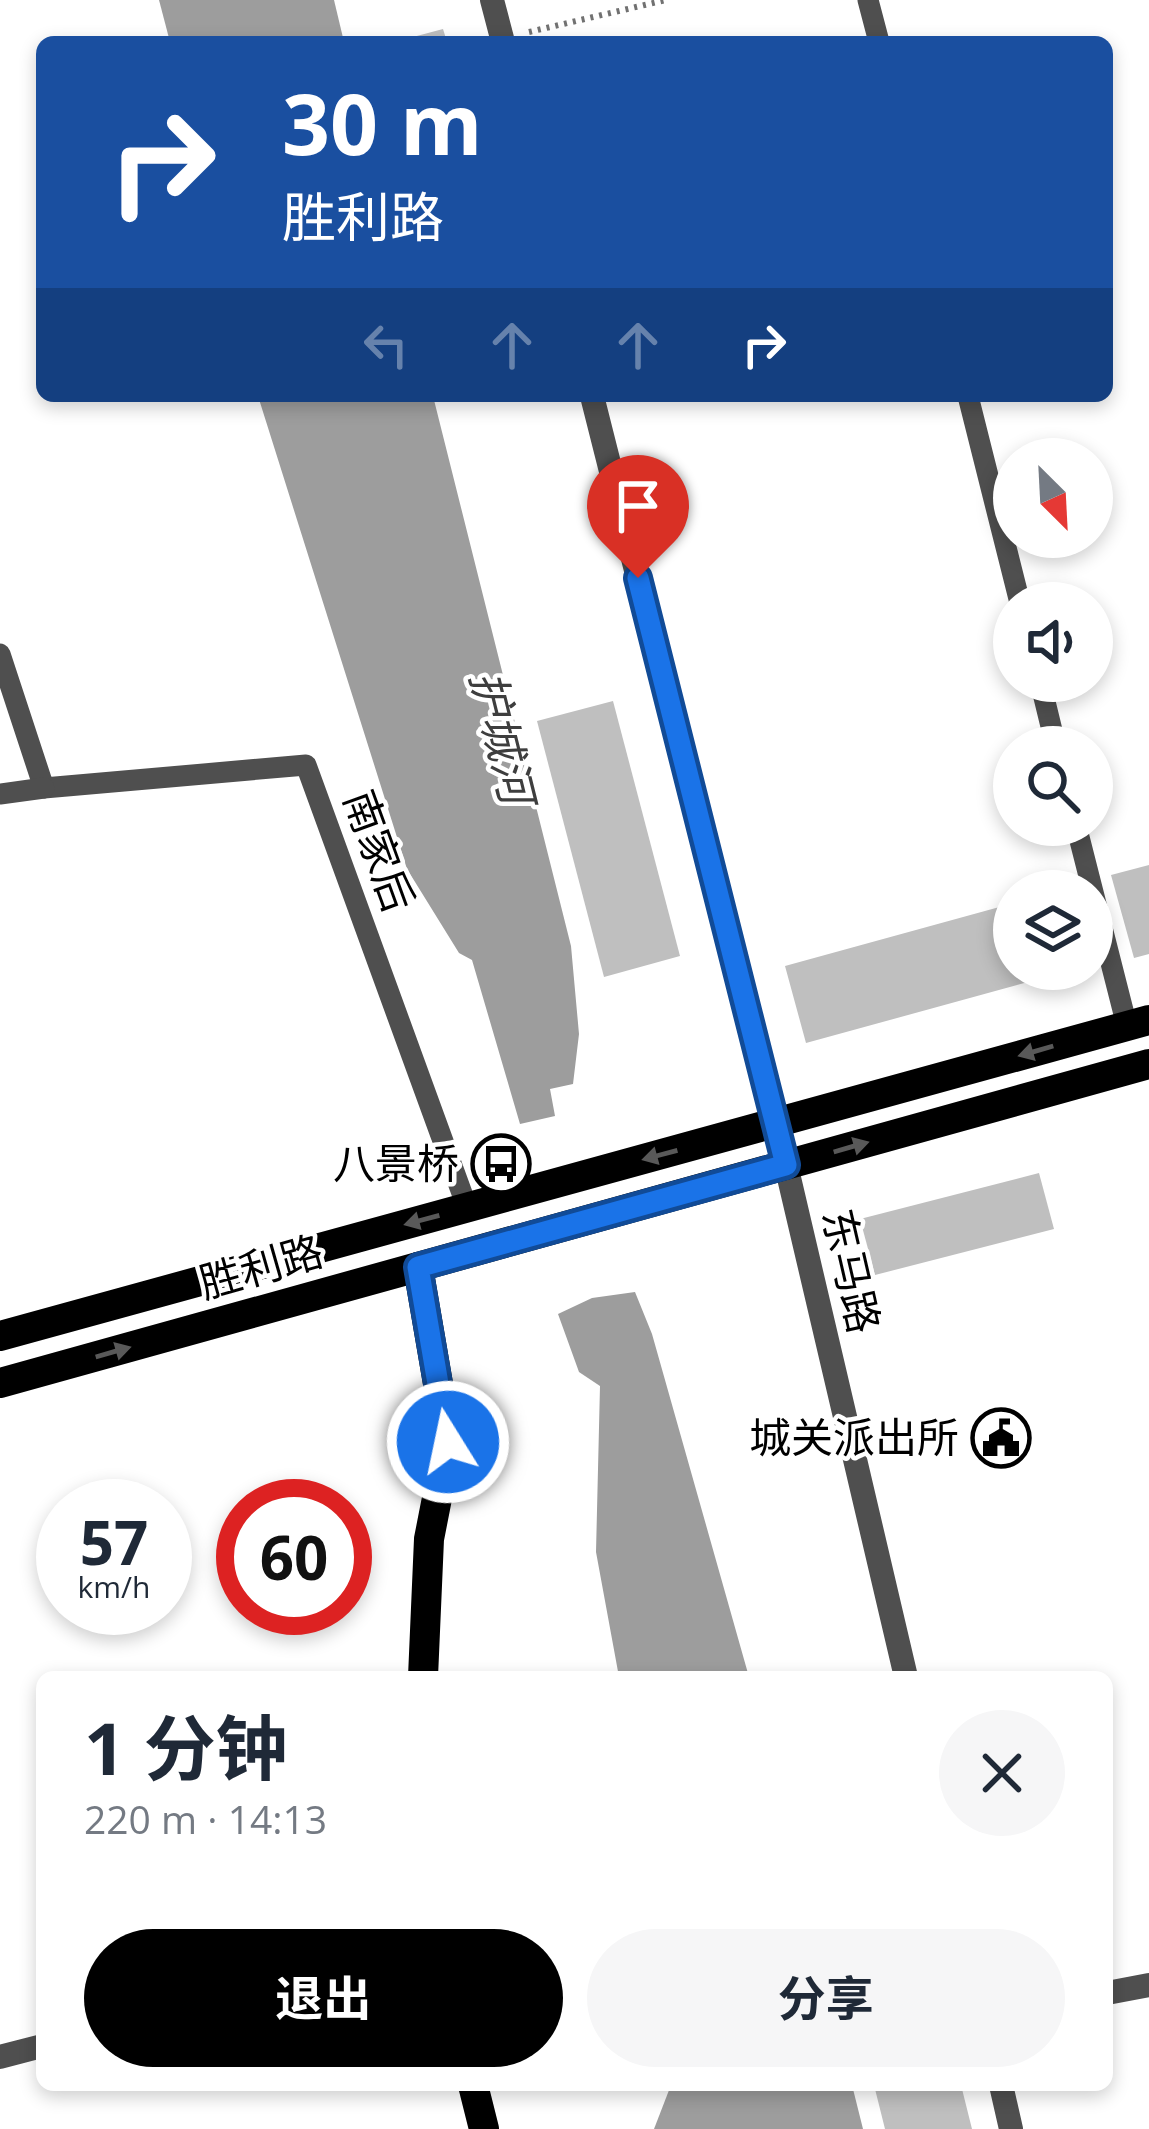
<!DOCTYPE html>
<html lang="zh">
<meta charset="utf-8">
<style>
:root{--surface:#fff;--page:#f6f6f7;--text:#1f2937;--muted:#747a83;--accent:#000}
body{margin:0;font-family:"Open Sans","Noto Sans SC",sans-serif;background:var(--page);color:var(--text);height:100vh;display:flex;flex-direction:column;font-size:45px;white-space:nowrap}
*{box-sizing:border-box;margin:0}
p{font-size:39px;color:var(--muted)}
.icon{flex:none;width:66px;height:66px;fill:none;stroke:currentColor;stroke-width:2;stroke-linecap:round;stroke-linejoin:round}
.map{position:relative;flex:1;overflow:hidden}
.details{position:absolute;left:36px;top:1671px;width:1077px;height:420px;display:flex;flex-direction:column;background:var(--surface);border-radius:18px;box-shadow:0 6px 18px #0003}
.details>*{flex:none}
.top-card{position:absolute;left:36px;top:36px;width:1077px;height:366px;border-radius:18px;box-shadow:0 6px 18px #0003;background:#1a4fa0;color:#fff;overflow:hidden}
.needle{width:78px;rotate:156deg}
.tools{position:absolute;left:993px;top:438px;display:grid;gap:24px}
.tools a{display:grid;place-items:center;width:120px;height:120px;border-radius:50%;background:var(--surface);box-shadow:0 6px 18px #0003;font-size:60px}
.speed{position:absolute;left:36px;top:1479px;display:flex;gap:24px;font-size:60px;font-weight:700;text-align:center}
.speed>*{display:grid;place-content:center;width:156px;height:156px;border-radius:50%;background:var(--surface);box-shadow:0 6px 18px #0003;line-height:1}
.speed small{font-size:30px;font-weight:400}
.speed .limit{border:18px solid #d22;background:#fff;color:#111}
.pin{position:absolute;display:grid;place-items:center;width:102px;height:102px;color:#fff;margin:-123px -51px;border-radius:50% 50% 50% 0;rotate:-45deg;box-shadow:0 0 12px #0007}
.pin .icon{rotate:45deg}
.me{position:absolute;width:132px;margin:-66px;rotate:350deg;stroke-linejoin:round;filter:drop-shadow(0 0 9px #0008)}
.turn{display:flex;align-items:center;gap:42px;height:252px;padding:0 48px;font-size:54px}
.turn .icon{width:156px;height:156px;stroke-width:2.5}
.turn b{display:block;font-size:84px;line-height:102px}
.lanes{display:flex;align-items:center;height:114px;padding:0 48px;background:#0003;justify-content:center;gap:60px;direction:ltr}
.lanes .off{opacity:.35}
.round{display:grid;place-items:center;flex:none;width:126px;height:126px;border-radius:63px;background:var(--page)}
.summary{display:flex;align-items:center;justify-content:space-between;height:204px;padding:0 48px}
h1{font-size:72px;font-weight:700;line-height:90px}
.cta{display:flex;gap:24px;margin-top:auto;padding:24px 48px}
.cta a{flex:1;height:138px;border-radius:72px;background:var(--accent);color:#fff;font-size:48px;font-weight:700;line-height:138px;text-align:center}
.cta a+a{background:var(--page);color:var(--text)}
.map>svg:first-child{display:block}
.water{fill:#9d9d9d}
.building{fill:#bfbfbf}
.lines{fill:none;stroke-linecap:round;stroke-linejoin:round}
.path{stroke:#717171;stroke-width:6;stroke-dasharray:3 6;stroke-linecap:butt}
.lane{stroke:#4f4f4f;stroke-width:21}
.street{stroke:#4f4f4f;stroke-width:24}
.primary{stroke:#000;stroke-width:30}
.oneway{fill:#595959}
.route-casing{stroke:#114b97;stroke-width:30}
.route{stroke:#1a73e8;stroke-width:21}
.labels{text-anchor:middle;stroke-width:9;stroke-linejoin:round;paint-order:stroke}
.street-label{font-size:42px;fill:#000;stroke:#fff}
.poi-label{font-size:42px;fill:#000;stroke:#fff;text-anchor:end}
.water-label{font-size:45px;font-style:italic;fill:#3e3e3e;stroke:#fff}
</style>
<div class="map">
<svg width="1149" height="2129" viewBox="0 0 1149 2129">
<rect width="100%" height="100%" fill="#fff"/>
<g class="water">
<polygon points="159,0 334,0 344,42 170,42"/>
<polygon points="258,396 433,396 571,946 579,1034 573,1084 550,1089 555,1116 520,1124 472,960 459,953 407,869"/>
<polygon points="635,1292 652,1334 749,1677 619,1677 596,1552 600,1386 579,1372 558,1314 592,1298"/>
<polygon points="671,2085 852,2085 863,2129 654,2129"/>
</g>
<g class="building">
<polygon points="443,29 447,42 398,42 398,41"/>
<polygon points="613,701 680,956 604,977 537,721"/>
<polygon points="1149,865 1149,954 1134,958 1111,875"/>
<polygon points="1014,903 1014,969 1072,970 806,1043 785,966"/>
<polygon points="1039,1173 1054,1229 875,1275 860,1219"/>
<polygon points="874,2085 961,2085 972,2129 885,2129"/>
</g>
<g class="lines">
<polyline class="path" points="529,32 666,0"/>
<g class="lane">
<polyline points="868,0 879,42"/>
<polyline points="968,396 1020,603"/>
<polyline points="0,654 44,788 306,765 467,1207"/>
<polyline points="1040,681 1056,747"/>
<polyline points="0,794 44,788"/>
<polyline points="1076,825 1127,1026"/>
</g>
<g class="street">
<polyline points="492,0 503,42"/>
<polyline points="592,396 786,1165 906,1677"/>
<polyline points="1107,1993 1149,1985"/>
<polyline points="0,2057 42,2046"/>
<polyline points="1001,2085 1011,2129"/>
</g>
<g class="primary">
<polyline points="418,1267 448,1442 429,1539 423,1677"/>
<polyline points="0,1336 1149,1020"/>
<polyline points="0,1383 1149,1064"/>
<polyline points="473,2085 484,2129"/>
</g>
</g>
<defs><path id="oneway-solid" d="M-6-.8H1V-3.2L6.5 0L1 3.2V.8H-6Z" transform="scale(3)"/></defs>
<g class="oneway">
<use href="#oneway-solid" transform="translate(1036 1051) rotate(164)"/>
<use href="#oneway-solid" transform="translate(851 1147) rotate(-16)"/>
<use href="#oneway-solid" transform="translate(660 1155) rotate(165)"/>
<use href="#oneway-solid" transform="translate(422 1220) rotate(165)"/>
<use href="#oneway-solid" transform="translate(113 1352) rotate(-16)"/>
</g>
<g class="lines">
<defs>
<polyline id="route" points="448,1442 418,1267 786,1165 638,578"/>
</defs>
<use href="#route" class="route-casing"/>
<use href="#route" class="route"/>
</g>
<defs>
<symbol id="bus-ring" viewBox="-11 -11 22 22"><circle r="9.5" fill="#fff" stroke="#000" stroke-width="1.5"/><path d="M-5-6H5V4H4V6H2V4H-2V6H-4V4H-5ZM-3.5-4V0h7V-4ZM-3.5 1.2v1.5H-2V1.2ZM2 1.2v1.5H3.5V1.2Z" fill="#000"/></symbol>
<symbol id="civic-ring" viewBox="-11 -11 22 22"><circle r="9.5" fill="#fff" stroke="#000" stroke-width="1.5"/><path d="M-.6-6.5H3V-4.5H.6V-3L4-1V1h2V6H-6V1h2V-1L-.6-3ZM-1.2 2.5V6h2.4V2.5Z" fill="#000"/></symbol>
</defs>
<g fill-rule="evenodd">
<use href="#bus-ring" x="468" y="1131" width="66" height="66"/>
<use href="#civic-ring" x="968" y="1405" width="66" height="66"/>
</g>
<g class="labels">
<g class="street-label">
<text transform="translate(379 851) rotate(70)" y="15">南家后</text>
<text transform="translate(261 1267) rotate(-16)" y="15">胜利路</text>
<text transform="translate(851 1271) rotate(77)" y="15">东马路</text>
</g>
<g class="poi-label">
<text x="459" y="1179">八景桥</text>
<text x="959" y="1453">城关派出所</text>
</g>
<g class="water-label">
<text transform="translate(502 737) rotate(76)" y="16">护城河</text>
</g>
</g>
</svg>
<div class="tools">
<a><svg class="needle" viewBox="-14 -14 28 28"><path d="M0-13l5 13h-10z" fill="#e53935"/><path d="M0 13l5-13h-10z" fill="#747a83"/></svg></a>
<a><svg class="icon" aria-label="sound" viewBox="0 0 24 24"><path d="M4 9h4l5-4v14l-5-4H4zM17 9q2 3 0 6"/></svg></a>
<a><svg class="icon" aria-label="search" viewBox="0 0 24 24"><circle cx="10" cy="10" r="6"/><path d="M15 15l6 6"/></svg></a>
<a><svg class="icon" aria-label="layers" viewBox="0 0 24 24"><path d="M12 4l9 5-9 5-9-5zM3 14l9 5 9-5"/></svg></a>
</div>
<div class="speed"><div>57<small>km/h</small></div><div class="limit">60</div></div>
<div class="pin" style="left:638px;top:578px;background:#d93025"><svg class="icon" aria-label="arrive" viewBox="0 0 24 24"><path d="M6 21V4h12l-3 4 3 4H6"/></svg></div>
<svg class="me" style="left:448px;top:1442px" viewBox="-20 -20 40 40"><circle r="17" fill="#1a73e8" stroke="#fff" stroke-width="3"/><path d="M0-11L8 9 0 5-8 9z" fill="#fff"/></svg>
<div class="top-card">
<div class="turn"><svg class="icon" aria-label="right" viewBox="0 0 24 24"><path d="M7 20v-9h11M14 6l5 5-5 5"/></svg><div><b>30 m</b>胜利路</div></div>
<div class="lanes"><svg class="icon off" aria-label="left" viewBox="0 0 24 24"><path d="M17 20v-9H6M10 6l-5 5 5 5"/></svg><svg class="icon off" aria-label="ahead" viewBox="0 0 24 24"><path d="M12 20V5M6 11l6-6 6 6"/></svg><svg class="icon off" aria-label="ahead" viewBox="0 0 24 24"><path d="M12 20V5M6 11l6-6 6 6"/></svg><svg class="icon" aria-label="right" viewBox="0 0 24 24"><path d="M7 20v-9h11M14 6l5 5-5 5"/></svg></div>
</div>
<section class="details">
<div class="summary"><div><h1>1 分钟</h1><p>220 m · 14:13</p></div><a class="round"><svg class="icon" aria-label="close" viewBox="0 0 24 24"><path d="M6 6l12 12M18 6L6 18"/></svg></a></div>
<div class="cta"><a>退出</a><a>分享</a></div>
</section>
</div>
